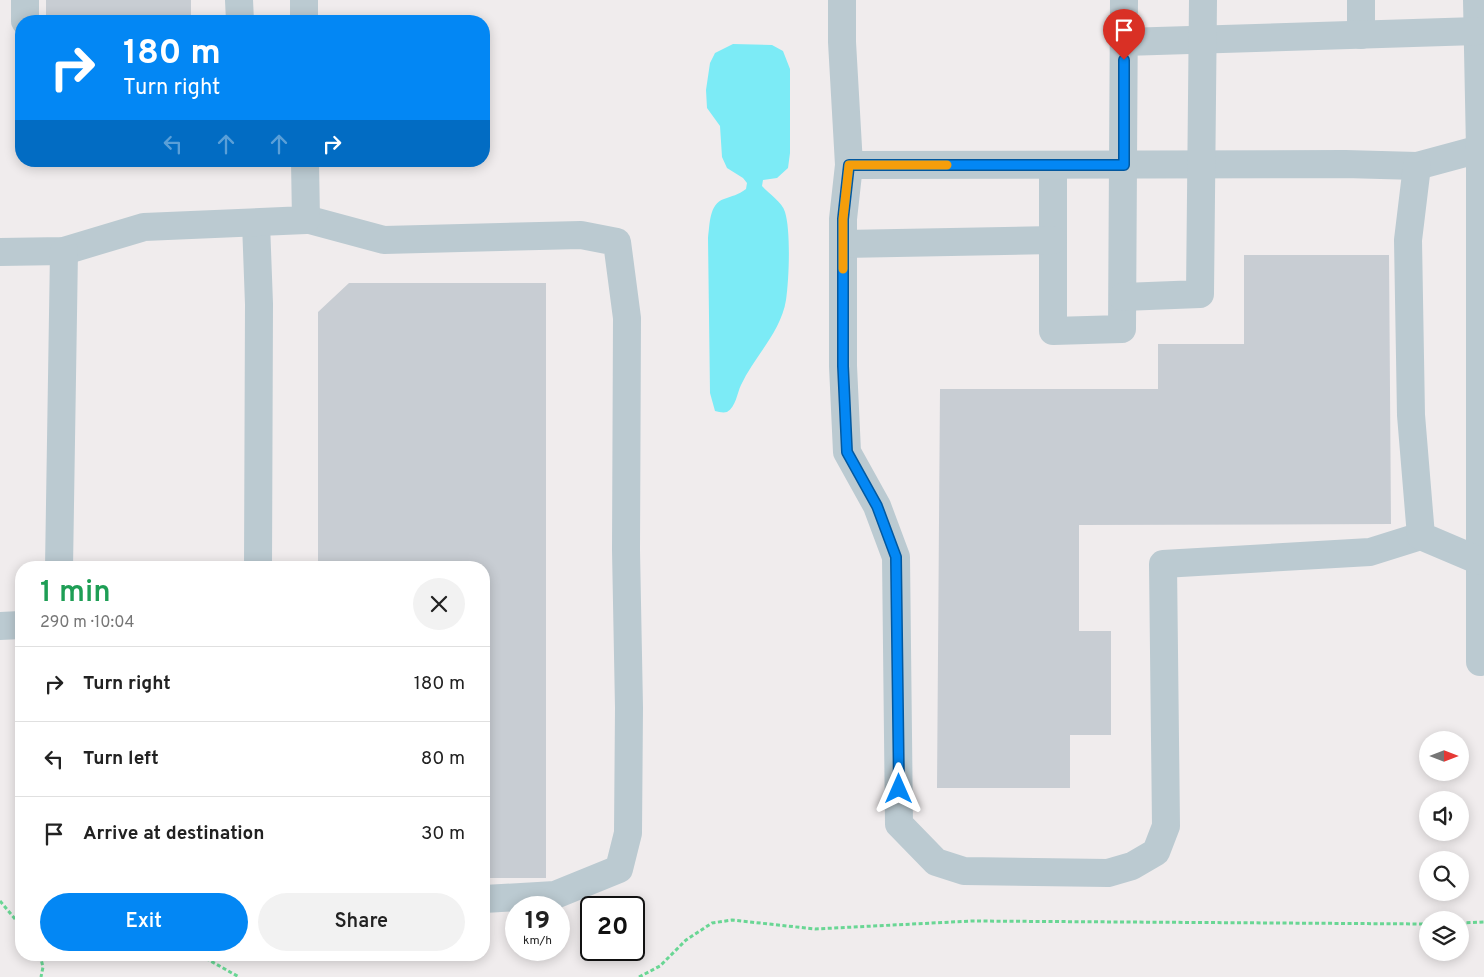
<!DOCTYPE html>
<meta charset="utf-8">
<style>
:root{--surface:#fff;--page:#f2f2f2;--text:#222;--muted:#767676;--line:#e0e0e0;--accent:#0387f4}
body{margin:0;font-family:Overpass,sans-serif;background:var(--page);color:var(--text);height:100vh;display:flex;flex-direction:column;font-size:19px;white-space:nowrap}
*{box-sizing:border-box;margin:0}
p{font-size:16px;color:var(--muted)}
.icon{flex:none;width:28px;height:28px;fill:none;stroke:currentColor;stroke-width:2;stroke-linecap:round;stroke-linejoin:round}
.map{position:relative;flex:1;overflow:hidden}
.panel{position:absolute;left:15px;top:561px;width:475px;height:400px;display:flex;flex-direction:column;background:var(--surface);border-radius:20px;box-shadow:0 2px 12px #0003}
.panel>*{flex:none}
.guide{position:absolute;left:15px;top:15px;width:475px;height:152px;border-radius:20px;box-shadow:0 2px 12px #0003;background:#0387f4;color:#fff;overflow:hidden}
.needle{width:32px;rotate:90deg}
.controls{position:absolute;left:1419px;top:731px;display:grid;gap:10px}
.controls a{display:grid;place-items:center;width:50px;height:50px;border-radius:50%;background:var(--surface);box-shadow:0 2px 12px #0003;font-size:25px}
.speed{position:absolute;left:505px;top:896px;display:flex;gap:10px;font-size:25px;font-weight:700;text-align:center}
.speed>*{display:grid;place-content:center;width:65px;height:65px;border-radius:50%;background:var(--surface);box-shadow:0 2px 12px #0003;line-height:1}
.speed small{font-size:12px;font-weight:400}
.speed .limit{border:2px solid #111;border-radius:8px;background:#fff;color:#111}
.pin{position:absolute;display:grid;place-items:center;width:42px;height:42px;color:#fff;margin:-51px -21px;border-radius:50% 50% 50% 0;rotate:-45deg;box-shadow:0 0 5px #0007}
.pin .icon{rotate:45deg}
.me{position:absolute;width:55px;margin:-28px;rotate:0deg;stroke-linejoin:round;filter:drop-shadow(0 0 4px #0008)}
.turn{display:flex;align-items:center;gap:18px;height:105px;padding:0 25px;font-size:22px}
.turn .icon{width:65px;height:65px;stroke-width:2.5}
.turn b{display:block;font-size:35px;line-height:42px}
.lanes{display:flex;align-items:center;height:48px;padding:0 25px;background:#0003;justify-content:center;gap:25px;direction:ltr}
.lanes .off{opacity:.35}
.round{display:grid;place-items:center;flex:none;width:52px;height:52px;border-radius:26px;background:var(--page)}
.headline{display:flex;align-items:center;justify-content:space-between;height:85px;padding:0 25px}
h1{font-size:30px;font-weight:600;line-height:38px;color:#1e9e55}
.cta{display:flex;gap:10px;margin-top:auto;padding:10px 25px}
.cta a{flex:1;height:58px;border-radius:30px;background:var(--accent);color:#fff;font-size:20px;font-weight:600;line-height:58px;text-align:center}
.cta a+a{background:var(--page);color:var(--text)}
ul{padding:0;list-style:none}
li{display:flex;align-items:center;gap:15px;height:75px;padding:0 25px;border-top:1px solid var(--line)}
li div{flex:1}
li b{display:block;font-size:19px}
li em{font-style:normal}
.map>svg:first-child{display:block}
.water{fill:#7cebf6}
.building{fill:#c8cdd3}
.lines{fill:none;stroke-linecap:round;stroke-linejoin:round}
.path{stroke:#69d694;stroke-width:3;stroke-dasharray:4 2.5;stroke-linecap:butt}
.minor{stroke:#bbcad1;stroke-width:28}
.route-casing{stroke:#02589f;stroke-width:12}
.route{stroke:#0387f4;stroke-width:9}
.slow{stroke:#f59e0b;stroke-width:9}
</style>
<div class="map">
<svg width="1484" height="977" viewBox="0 0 1484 977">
<rect width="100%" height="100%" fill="#f0eced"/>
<path class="water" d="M 733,44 L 772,45 L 783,51 L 790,69 L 790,153 L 788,168 L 777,178 L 763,180 L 762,186 C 769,194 782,202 785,212 C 791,231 789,280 786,300 C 781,332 754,357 741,385 C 737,393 736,407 727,412 C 723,413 719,412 715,411 L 710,393 L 708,238 C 710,224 709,204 724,199 C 732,196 738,195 746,189 L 747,183 L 743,178 L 727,168 L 722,157 L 720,126 L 707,108 L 706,90 L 710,63 L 715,53 Z"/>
<g class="building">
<rect x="46" y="0" width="145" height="21"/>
<polygon points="1244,255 1389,255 1391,524 1079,525 1079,631 1111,631 1111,735 1070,735 1070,788 937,788 940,389 1158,389 1158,344 1244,344"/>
<polygon points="349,283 546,283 546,878 484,878 484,568 318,568 318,312"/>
</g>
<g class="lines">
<g class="path">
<polyline points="0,901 21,926"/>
<polyline points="1460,923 1484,922"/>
<polyline points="40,955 43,967 41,977"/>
<polyline points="200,955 239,977"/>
<polyline points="639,977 660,966 686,940 712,923 732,920 815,929 972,921 1428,924"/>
</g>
<g class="minor">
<polyline points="239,0 240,21"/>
<polyline points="304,0 304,21"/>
<polyline points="842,0 842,42 849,165 1345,164 1417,166 1480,149"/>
<polyline points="1361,0 1361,35"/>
<polyline points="1477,0 1480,149 1480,662"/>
<polyline points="25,21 25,0"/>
<polyline points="1124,42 1477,31"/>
<polyline points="849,165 843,219 843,366 847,452 877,506 896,557 899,824 936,862 964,871 1108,873 1132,866 1156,852 1166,826 1163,564 1370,552 1421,536"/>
<polyline points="1053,165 1053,331 1122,329 1124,0"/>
<polyline points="1417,166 1408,240 1411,415 1421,536 1480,561"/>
<polyline points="306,219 384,240 581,235 617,242 627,318 626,550 629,708 628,833 619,869 555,895 484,899"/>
<polyline points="256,223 259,304 258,568"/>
<polyline points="843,244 1053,240"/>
<polyline points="0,252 64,251 144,227 306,220 305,161"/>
<polyline points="1123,297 1200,294 1203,0"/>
<polyline points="59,568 64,251"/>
<polyline points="0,626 21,625"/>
</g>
</g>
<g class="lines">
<defs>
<polyline id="route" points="899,789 896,557 877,506 847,452 843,366 843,219 849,165 1124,165 1124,60"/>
</defs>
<use href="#route" class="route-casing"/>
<use href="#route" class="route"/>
<polyline class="slow" points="843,269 843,219 849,165 947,165"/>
</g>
</svg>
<div class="controls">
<a><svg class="needle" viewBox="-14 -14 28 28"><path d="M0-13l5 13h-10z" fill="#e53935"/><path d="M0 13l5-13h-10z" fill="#767676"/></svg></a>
<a><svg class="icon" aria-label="sound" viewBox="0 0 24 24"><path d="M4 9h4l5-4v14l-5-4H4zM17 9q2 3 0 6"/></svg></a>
<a><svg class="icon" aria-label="search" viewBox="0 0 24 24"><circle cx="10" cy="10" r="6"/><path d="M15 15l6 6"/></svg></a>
<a><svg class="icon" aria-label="layers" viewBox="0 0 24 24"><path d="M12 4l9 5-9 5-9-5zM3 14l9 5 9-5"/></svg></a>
</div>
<div class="speed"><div>19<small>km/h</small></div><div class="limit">20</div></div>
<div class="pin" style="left:1124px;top:60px;background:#d93025"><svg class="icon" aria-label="arrive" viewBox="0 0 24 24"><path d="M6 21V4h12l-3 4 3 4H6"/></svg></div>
<svg class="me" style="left:899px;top:789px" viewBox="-20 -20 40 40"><path d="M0-17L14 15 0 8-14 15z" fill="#0387f4" stroke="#fff" stroke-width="4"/></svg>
<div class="guide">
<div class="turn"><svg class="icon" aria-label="right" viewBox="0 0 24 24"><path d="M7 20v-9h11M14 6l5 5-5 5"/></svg><div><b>180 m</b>Turn right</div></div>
<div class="lanes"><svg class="icon off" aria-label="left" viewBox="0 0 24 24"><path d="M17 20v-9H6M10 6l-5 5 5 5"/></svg><svg class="icon off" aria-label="ahead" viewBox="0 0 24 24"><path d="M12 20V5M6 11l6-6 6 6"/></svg><svg class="icon off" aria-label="ahead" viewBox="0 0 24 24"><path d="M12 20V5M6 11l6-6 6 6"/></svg><svg class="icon" aria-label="right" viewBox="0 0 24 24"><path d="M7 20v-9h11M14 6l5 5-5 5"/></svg></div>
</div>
<section class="panel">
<div class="headline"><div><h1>1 min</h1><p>290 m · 10:04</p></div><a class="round"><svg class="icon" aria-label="close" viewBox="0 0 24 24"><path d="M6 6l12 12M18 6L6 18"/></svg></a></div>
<ul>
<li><svg class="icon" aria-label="right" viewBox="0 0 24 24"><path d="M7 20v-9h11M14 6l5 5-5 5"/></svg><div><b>Turn right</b></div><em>180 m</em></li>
<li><svg class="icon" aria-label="left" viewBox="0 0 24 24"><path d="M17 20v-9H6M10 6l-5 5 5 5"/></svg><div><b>Turn left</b></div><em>80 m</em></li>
<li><svg class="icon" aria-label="arrive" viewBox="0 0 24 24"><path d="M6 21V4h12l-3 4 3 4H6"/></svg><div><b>Arrive at destination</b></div><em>30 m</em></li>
</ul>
<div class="cta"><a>Exit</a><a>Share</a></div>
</section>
</div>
